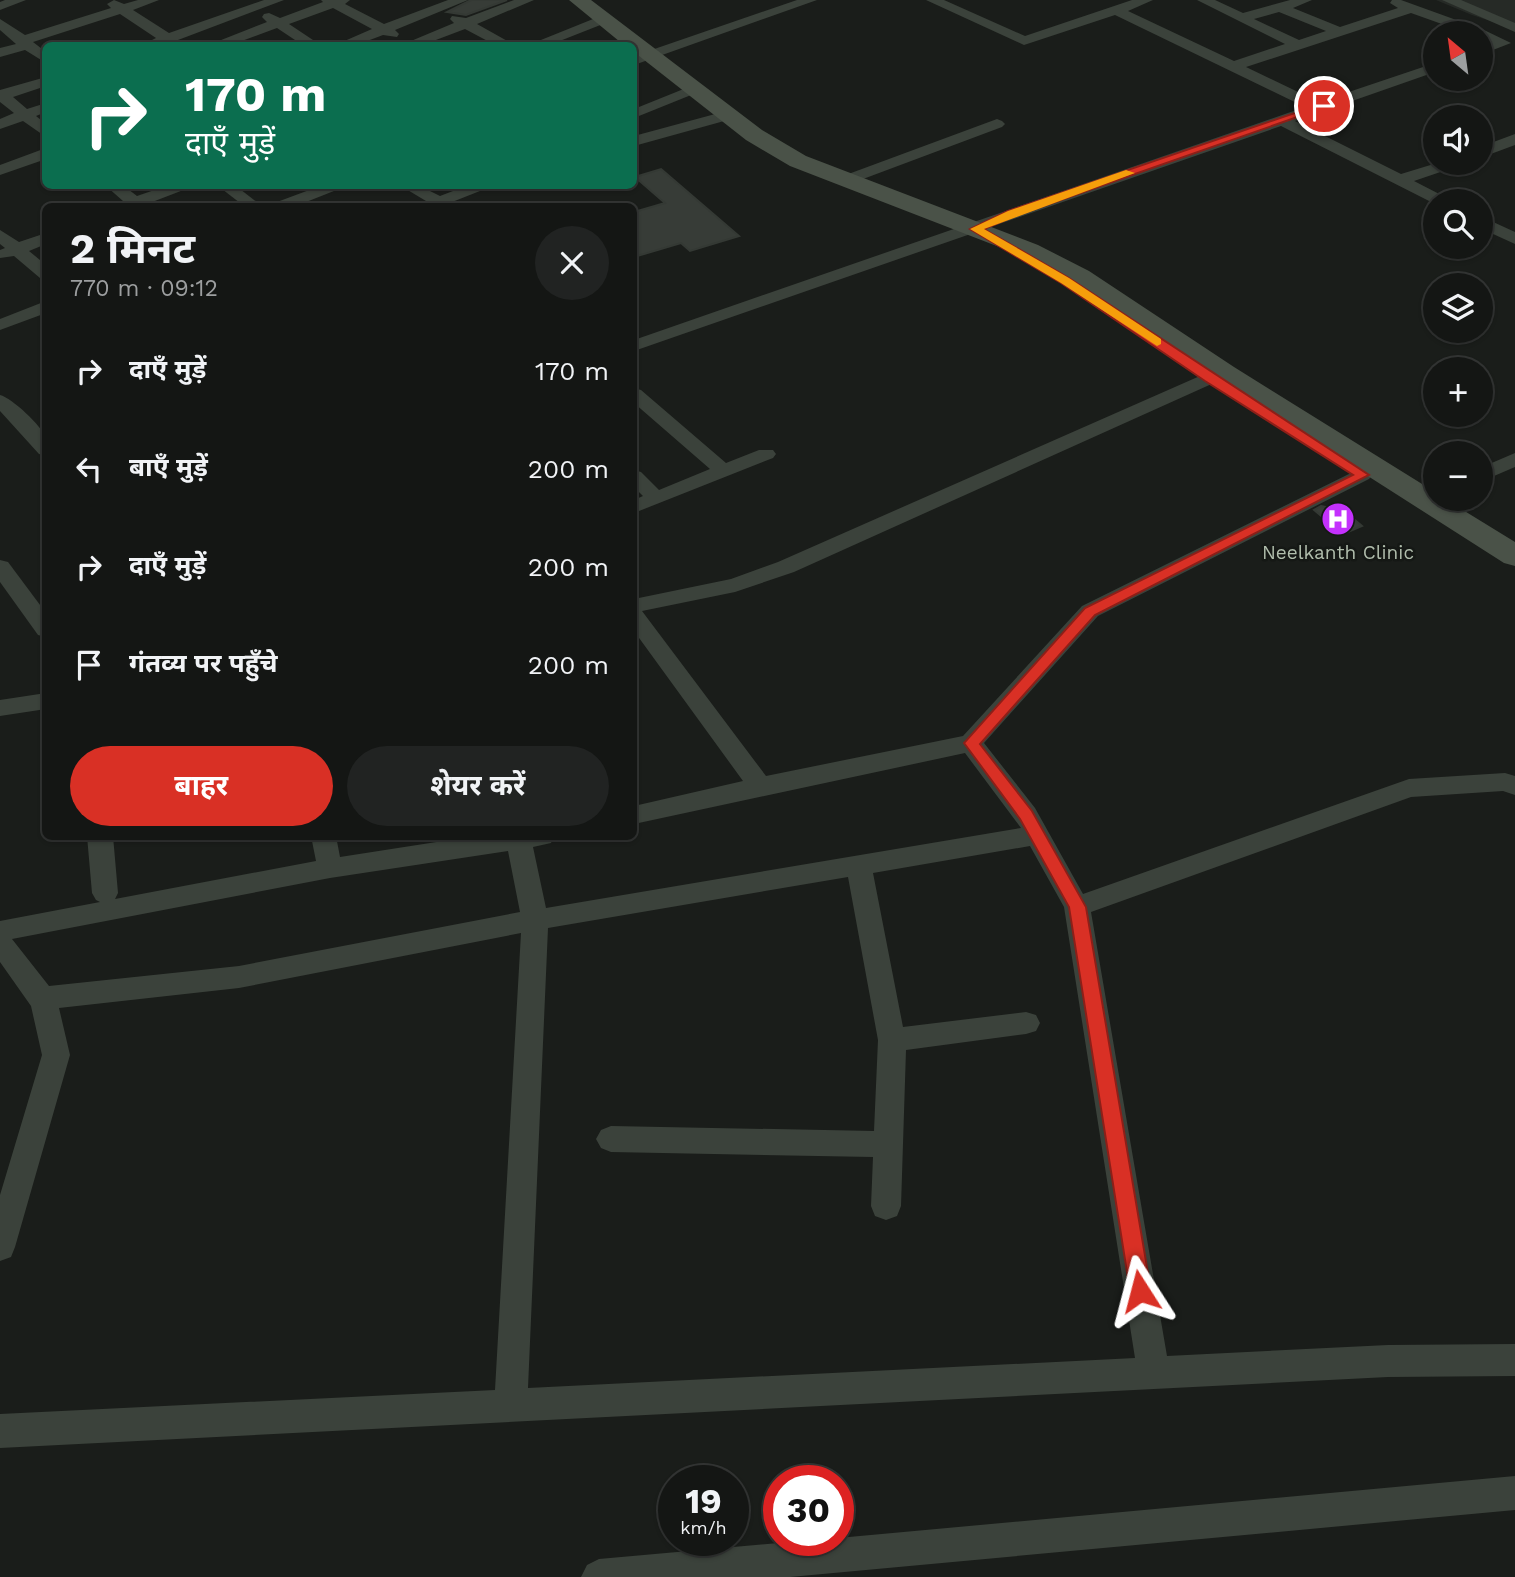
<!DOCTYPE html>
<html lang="hi">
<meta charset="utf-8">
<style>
:root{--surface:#141614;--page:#212322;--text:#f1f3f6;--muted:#9d9fa0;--line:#333534;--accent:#d93025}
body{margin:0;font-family:"Work Sans","Noto Sans Devanagari",sans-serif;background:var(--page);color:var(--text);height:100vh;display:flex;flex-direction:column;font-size:26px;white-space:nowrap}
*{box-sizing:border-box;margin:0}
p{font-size:23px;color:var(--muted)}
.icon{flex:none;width:38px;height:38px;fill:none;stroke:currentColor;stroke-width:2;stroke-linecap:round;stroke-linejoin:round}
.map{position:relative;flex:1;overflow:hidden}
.details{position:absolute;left:42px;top:203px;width:595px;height:637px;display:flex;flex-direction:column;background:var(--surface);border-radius:10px;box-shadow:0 2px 5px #0004,0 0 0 2px var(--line)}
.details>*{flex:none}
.hud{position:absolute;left:42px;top:42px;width:595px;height:147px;border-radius:10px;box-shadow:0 2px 5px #0004,0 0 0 2px var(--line);background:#0b6e4f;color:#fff;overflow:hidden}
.needle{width:46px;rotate:331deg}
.controls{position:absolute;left:1423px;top:21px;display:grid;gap:14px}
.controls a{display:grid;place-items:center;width:70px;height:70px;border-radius:50%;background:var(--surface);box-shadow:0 2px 5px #0004,0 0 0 2px var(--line);font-size:35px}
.speed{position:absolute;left:658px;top:1465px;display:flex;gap:14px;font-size:35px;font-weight:700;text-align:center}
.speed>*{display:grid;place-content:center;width:91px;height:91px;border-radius:50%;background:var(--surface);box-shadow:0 2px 5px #0004,0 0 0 2px var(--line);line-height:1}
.speed small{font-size:18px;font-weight:400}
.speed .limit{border:10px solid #d22;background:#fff;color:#111}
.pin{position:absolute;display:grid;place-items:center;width:60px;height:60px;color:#fff;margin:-30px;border:4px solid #fff;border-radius:50%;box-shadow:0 2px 7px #0007}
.me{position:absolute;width:77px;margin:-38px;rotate:351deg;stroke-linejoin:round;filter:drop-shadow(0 0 5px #0008)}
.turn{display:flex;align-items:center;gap:24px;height:147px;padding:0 28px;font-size:32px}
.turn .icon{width:91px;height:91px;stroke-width:2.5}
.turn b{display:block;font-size:49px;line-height:60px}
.round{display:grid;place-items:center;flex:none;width:74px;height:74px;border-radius:37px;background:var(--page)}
.summary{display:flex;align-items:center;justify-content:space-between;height:119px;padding:0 28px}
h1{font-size:42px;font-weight:700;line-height:52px}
.button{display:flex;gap:14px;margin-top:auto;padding:14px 28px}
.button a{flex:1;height:80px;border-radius:42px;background:var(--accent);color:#fff;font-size:28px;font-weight:700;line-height:80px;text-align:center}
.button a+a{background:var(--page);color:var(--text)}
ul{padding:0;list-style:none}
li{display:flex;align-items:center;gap:21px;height:98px;padding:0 28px}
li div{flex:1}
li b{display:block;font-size:26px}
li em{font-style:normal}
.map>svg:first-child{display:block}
.built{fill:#262a26}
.building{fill:#373c37;stroke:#343934;stroke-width:2}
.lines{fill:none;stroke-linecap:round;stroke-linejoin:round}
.street{fill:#3b423b;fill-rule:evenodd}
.secondary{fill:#4a5248;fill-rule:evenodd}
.route{fill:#d93025;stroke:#8d1f18;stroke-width:2}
.slow{fill:#f59e0b}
.labels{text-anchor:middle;stroke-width:5;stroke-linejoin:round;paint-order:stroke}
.poi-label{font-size:19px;fill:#b0bdac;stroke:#151815}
</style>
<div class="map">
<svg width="1515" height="1577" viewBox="0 0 1515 1577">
<rect width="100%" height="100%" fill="#1a1d1a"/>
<polygon class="built" points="1436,0 1515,0 1515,29 1472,15"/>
<g class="building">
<polygon points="471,0 507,0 466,15 447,12"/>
<polygon points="661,169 739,236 690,251 681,243 634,257 634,212 665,203 635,177"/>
<polygon points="1321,506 1344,511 1362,526 1343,534 1314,510"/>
</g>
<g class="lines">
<g class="street">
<polygon points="5,0 26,0 0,10 0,2"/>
<polygon points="114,0 124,4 138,0 159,0 133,10 169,33 264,0 284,0 178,40 184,46 140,46 156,38 120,14 33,42 46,52 46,63 25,50 0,57 0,48 16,44 0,30 0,19 25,35 111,8 107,4"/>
<polygon points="321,0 350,0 345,4 384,24 448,0 468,0 395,30 399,34 397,37 383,35 354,46 333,46 372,29 333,8 289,24 322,46 304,46 277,28 228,46 206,46 267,22 262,17 264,14 269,13 280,18 323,2"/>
<polygon points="514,0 534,0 477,24 516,46 497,46 465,29 420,46 399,46 454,23 450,19 452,16 466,18"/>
<polygon points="797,0 817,0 634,65 634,56"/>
<path d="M 926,0 L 944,0 L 1025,36 L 1132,0 L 1153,0 L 1128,11 L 1234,61 L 1285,44 L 1197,0 L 1215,0 L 1243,13 L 1290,0 L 1312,0 L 1293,8 L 1340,27 L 1398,8 L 1390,3 L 1392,0 L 1401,0 L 1484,30 L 1511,43 L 1480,55 L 1480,46 L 1490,43 L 1480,39 L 1480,33 L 1467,33 L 1411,13 L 1246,67 L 1319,102 L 1435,63 L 1435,72 L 1295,121 L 1401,174 L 1437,163 L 1460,163 L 1458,166 L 1414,181 L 1447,198 L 1449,201 L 1435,201 L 1435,204 L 1281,126 L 634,351 L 634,340 L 1305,107 L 1115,15 L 1024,45 ZM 1279,12 L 1326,31 L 1299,40 L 1254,19 Z"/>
<polygon points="1442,0 1461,0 1515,23 1515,32"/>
<polygon points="603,15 608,16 608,22 547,46 526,46"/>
<polygon points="46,77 46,86 13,97 27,109 46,103 46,112 36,116 46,124 46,137 23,121 0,129 0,119 14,113 0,102 0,90"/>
<polygon points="696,84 701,85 703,88 701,91 634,118 634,109"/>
<polygon points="730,110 738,115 735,118 634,146 634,136"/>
<polygon points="997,119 1002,121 1005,124 1002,127 855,182 843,182 841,179 843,176"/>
<polygon points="1515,134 1515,145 1480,158 1480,147"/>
<polygon points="46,148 46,159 0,175 0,165"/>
<polygon points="106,186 124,186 137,196 166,186 188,186 186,189 147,204 148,206 117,206 123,201"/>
<polygon points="218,186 236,186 262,206 244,206"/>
<polygon points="320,186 341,186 339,189 296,206 275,206 277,202"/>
<polygon points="401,186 420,186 440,196 466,186 487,186 485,189 442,206 421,206 426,201"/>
<polygon points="1480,216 1515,232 1515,244 1480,228"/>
<polygon points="0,230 19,242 46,233 46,244 29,251 46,265 46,279 40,278 14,256 0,258 0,250 5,248 0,244"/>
<polygon points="46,301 46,313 0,330 0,319"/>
<path d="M 1209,372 L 1216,374 L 1218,378 L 1216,382 L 794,572 L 735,592 L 642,611 L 766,776 L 963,736 L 1082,606 L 1355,471 L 1369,471 L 1372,475 L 1369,479 L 1098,616 L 984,743 L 1035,808 L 1083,894 L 1409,779 L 1505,773 L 1515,776 L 1515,795 L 1503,791 L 1411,797 L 1091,912 L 1167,1356 L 1388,1345 L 1515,1344 L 1515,1376 L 1388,1377 L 0,1448 L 0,1414 L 495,1390 L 521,933 L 239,988 L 59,1008 L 70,1055 L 15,1247 L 11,1257 L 0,1261 L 0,1195 L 42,1055 L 31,1006 L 0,962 L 0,921 L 100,902 L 96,900 L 92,893 L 87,836 L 113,836 L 118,893 L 115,899 L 316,861 L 311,836 L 336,836 L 340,857 L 475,836 L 554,836 L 551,843 L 533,847 L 546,908 L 1021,828 L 965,753 L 634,824 L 634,806 L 743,781 L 634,631 L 634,599 L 731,579 L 778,562 ZM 1030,846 L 1064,907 L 1135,1358 L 528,1388 L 548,928 L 848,877 L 878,1040 L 874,1131 L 611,1126 L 601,1130 L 596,1139 L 601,1148 L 611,1152 L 873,1157 L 871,1206 L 875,1216 L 886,1220 L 897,1216 L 901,1206 L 906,1050 L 1026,1034 L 1036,1031 L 1040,1023 L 1036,1015 L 1026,1012 L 903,1027 L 873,873 ZM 508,851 L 520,912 L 239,966 L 49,986 L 12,939 L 330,878 Z"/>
<polygon points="634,388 641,390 726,463 759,450 773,450 776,454 773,458 634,513 634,500 643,496 634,487 634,470 641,472 659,490 710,469 634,403"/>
<path d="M 0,395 C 12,398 42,426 46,438 C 47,443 46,451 46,456 L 39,454 L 0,411 Z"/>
<polygon points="1515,453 1515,467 1480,482 1480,468"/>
<polygon points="0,560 8,562 46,613 46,637 38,635 0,582"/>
<polygon points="46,693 46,709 0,716 0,700"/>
<polygon points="1515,1476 1515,1510 790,1577 581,1577 587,1565 599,1559 811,1540 838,1540 838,1538"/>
</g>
<polygon class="secondary" points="569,0 591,0 762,130 806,156 1038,245 1089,271 1234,367 1435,492 1435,499 1445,499 1515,542 1515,566 1504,563 1216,379 1071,281 1020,255 790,166 746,140 634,52 634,46 625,46"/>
</g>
<polygon class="route" points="1321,104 1329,106 1015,216 984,229 1069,278 1369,475 1095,615 980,744 1032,811 1086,907 1151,1291 1148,1298 1140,1300 1133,1298 1130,1291 1069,907 1020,819 964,743 1085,608 1353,475 1205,381 1061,283 970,229 1008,211"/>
<polygon class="slow" points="1126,170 1135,173 984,229 1069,278 1161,339 1161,344 1157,346 1061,283 970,229 1008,211"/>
<defs>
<symbol id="hospital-disc" viewBox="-11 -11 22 22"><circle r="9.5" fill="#c431fd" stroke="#151815"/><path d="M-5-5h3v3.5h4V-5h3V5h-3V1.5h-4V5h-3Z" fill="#fff"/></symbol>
</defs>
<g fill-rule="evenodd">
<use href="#hospital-disc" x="1319" y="500" width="38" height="38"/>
</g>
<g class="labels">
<g class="poi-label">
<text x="1338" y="559">Neelkanth Clinic</text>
</g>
</g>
</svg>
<div class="controls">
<a><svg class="needle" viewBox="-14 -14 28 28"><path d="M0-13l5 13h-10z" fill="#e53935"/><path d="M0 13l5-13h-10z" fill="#9d9fa0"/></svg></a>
<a><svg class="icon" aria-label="sound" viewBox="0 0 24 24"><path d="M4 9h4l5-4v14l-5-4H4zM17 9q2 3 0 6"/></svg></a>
<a><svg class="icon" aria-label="search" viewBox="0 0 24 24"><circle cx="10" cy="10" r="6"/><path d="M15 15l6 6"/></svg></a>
<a><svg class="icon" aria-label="layers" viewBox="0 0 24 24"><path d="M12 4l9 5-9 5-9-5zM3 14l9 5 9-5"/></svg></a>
<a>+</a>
<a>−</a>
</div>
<div class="speed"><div>19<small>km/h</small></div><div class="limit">30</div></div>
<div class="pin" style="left:1324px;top:106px;background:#d93025"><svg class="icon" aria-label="arrive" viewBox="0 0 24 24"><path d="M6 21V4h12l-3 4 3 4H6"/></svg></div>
<svg class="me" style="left:1140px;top:1291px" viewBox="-20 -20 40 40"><path d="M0-17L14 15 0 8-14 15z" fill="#d93025" stroke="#fff" stroke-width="4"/></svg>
<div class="hud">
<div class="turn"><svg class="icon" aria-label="right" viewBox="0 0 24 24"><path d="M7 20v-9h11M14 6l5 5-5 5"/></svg><div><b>170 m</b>दाएँ मुड़ें</div></div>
</div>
<section class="details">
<div class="summary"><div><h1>2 मिनट</h1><p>770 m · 09:12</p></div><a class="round"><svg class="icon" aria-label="close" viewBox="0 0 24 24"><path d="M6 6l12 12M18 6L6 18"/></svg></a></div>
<ul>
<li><svg class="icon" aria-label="right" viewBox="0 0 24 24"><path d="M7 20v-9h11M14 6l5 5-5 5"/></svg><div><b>दाएँ मुड़ें</b></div><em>170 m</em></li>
<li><svg class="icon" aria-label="left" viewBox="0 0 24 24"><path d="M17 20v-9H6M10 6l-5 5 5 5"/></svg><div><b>बाएँ मुड़ें</b></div><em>200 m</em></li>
<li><svg class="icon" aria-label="right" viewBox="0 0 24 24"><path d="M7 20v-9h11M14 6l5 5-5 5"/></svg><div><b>दाएँ मुड़ें</b></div><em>200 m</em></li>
<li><svg class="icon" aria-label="arrive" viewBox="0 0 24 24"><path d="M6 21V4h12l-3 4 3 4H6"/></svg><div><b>गंतव्य पर पहुँचे</b></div><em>200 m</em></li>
</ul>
<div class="button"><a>बाहर</a><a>शेयर करें</a></div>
</section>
</div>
